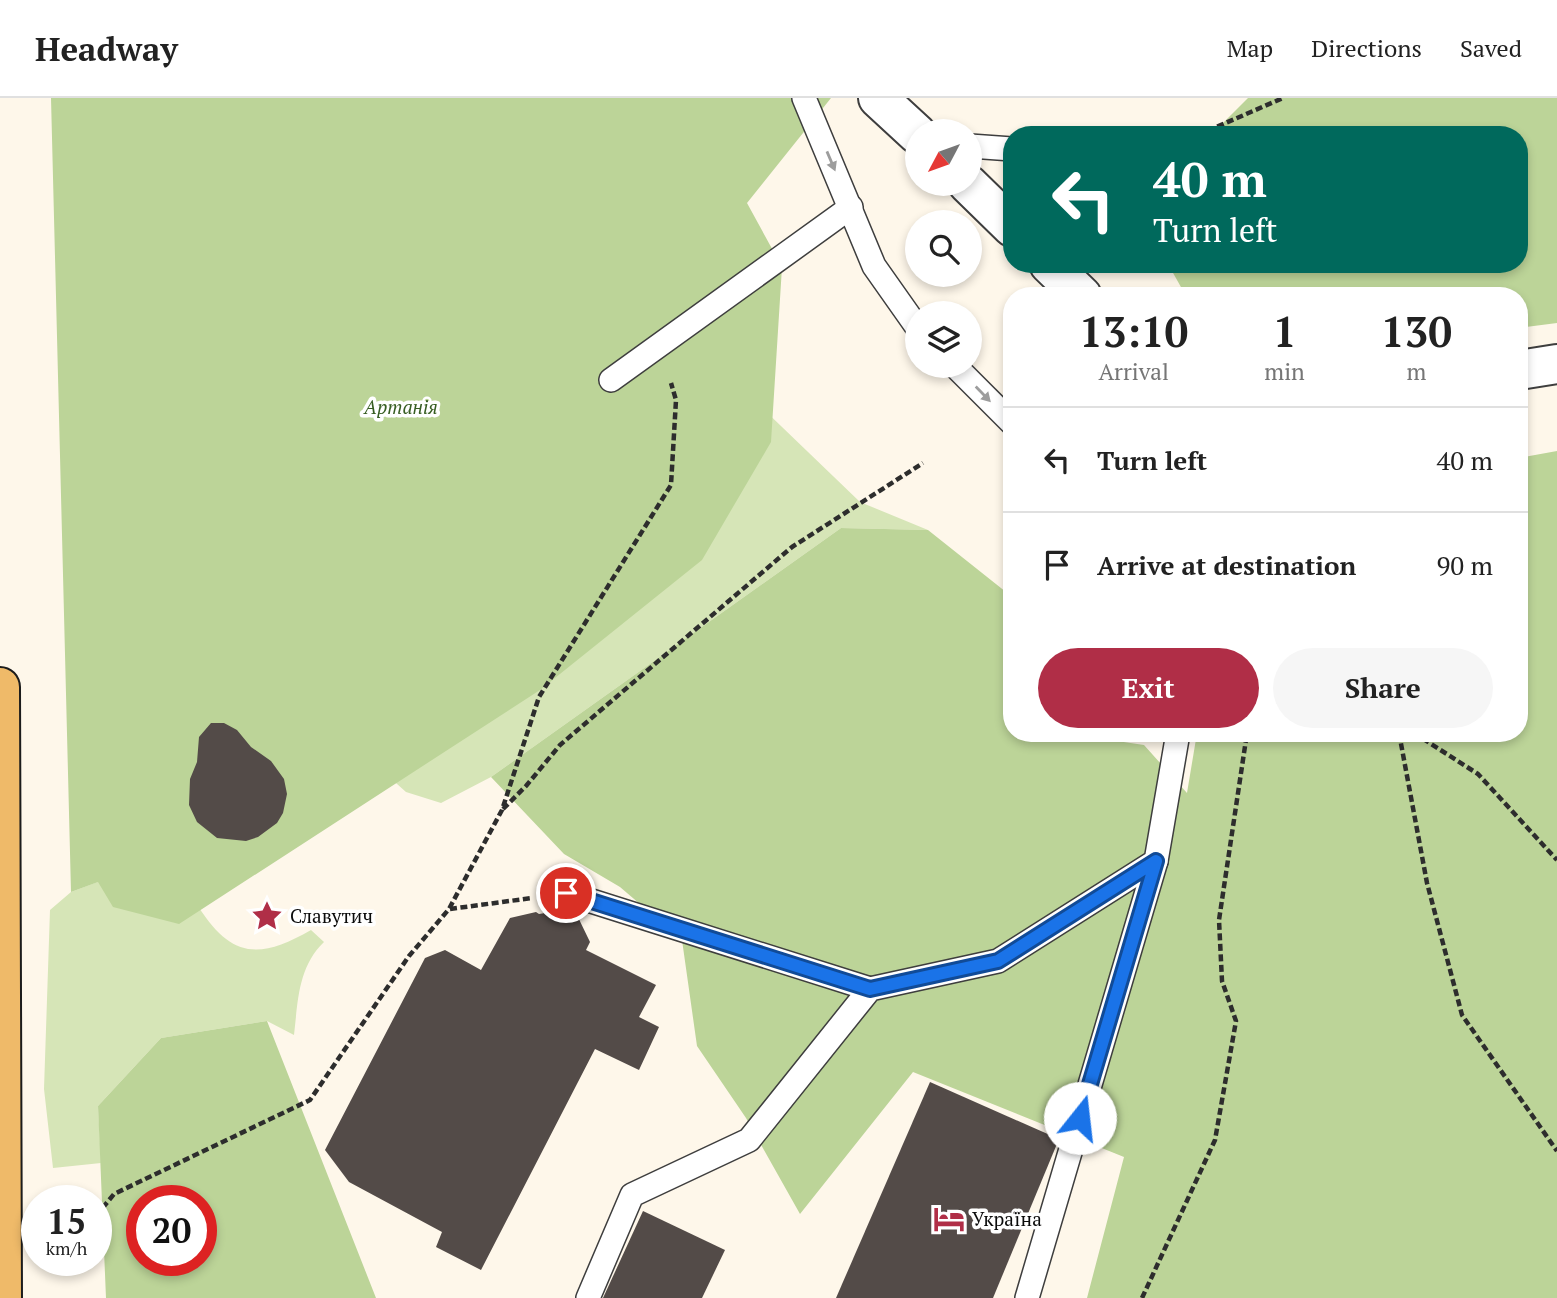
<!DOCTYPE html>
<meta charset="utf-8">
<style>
:root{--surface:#fff;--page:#f6f6f6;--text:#222;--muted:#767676;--line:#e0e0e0;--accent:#b02e47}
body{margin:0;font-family:"PT Serif",serif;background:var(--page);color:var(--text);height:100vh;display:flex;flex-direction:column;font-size:26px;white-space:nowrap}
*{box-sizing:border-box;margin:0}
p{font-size:23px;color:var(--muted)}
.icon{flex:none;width:38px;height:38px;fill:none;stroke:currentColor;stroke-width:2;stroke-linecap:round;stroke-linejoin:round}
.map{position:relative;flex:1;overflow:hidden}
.sheet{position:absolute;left:1003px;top:189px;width:525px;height:455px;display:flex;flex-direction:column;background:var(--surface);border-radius:28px;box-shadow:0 4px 10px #0003}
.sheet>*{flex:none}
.guide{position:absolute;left:1003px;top:28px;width:525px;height:147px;border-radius:28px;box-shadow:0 4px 10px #0003;background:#00695c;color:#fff;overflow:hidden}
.needle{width:46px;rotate:229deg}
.buttons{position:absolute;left:905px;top:21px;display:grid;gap:14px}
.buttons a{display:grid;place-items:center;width:77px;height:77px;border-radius:50%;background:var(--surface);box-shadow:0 4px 10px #0003;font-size:35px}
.speed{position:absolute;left:21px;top:1087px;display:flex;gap:14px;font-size:35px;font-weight:700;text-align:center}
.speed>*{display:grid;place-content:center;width:91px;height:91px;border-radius:50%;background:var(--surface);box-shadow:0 4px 10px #0003;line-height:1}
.speed small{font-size:18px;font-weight:400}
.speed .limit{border:10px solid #d22;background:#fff;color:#111}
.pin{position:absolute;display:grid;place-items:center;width:60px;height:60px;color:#fff;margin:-30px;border:4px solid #fff;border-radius:50%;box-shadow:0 2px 7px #0007}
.me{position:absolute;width:77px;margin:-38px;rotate:16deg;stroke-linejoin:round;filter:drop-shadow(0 0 5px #0008)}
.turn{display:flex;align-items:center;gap:24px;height:147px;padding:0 35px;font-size:32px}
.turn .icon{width:91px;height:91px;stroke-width:2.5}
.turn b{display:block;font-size:49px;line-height:60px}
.eta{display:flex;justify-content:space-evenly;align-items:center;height:119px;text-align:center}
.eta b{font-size:42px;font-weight:800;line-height:49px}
.primary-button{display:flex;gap:14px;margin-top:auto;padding:14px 35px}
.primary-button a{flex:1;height:80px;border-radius:42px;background:var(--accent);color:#fff;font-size:28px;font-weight:800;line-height:80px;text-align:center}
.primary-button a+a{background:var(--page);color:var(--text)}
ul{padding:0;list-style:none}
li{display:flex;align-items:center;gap:21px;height:105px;padding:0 35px;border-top:2px solid var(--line)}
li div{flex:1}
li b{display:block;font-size:26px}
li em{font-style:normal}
header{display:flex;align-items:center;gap:42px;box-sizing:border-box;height:98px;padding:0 35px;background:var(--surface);border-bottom:2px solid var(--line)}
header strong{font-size:33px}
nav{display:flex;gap:38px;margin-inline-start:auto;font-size:24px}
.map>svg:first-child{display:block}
.green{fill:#d6e5b7}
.forest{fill:#bcd498;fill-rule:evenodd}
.building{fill:#534b48}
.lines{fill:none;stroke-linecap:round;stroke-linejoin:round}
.lane-casing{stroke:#3e3e3e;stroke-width:26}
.street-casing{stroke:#3e3e3e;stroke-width:42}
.primary-casing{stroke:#1c1c1c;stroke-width:42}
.path{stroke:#2d2d2d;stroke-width:4.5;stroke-dasharray:7 3.5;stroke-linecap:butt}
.lane{stroke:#fff;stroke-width:23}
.street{stroke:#fff;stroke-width:38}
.primary{stroke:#efba69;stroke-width:38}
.oneway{fill:#9d9d9d}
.route-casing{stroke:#114b97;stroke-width:18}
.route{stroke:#1a73e8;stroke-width:12}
.labels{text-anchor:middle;stroke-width:7;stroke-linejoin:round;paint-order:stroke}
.park-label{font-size:19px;font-style:italic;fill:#365d21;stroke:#fff}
.poi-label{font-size:19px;fill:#0b0b0b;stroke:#fff;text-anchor:start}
</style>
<header>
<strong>Headway</strong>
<nav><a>Map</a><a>Directions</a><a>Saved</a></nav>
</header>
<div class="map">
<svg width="1557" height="1200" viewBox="0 0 1557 1200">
<rect width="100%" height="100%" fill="#fef7ea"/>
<g class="green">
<polygon points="704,254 860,404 928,432 841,430 491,679 441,705 406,694 359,652"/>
<path d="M 161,760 C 173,776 187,791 198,808 C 231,860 259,862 311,832 L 324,844 C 298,869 298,903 294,937 L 267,923 L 161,940 L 98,1008 L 101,1065 L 53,1070 L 44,991 L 50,812 L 71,794 Z"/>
</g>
<g class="forest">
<polygon points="51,0 831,0 747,105 782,169 771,344 702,462 540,592 179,826 113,809 98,784 71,794"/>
<polygon points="1248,0 1557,0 1557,225 1519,230 1519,198 1186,198 1168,166 1519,166 1519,37 1211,37"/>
<polygon points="1557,353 1557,1200 1087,1200 1124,1059 913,974 800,1116 746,1020 697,948 682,842 620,789 564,756 491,679 841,430 928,432 1011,498 1011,582 1004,605 1011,619 1012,635 1063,635 1144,647 1187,695 1197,635 1519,635 1519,360"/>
<path d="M 267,923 L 376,1200 L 106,1200 L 98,1008 L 161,940 ZM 142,1102 L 201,1102 L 201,1162 L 142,1162 Z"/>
</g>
<g class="building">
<polygon points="211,625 224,625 237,632 251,649 271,663 284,681 287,696 283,715 277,725 258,739 246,743 217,740 197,724 189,707 190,681 197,664 199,639"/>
<polygon points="570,811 575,813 590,844 586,852 656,887 639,919 659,929 639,972 595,951 481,1172 436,1149 442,1134 349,1084 325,1052 425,860 445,852 481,872 510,820 536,814 539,816"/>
<polygon points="930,984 1059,1041 993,1200 836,1200"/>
<polygon points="643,1113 725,1152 702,1200 603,1200"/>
</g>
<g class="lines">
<defs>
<g id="lane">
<polyline points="804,0 874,168 917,229"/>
<polyline points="970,48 1012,51"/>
<polyline points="955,268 1012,325"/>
<polyline points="611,282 851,109"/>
<polyline points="566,795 870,891"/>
<polyline points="588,1200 632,1097 749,1042 870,891 998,863 1156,763 1178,635"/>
<polyline points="1027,1200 1156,763"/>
</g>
<g id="street">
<polyline points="878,0 917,36"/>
<polyline points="968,86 1012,129"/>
<polyline points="1049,166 1082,198"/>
<polyline points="1519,272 1557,266"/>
</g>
<polyline id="primary" points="0,589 2,1200"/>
</defs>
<use href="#lane" class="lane-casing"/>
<use href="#street" class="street-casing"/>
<use href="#primary" class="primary-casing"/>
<g class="path">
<polyline points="1198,37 1283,0"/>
<polyline points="1399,635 1427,785 1462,917 1557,1053"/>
<polyline points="1414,635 1478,676 1557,762"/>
<polyline points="503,711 526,688 560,647 792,449 923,365"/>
<polyline points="450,811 532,800"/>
<polyline points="96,1118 114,1096 310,1002 409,858 449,811 502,712 539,599 671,387 676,302 671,285"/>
<polyline points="1142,1200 1215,1042 1236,923 1222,883 1219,822 1247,635"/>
</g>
<use href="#lane" class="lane"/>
<use href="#street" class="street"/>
<use href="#primary" class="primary"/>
</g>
<defs><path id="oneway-solid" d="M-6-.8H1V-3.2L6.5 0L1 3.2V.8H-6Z" transform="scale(1.75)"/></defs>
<g class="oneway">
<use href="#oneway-solid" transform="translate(831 63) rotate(67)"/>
<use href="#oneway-solid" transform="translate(983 296) rotate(46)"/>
</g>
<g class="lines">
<defs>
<polyline id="route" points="566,795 870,891 998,863 1156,763 1080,1020"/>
</defs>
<use href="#route" class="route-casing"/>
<use href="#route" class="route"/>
</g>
<defs>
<symbol id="sight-bare" viewBox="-9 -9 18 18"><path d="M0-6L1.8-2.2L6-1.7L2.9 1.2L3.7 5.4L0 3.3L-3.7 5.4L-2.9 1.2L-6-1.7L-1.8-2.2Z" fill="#b02e47" stroke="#fff" stroke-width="2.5" paint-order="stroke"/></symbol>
<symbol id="hotel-bare" viewBox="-9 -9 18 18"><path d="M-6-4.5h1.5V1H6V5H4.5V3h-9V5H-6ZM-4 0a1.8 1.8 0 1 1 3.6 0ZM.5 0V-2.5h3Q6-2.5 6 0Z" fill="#b02e47" stroke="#fff" stroke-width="2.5" paint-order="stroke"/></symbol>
</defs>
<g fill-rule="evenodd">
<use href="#sight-bare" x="245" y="796" width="44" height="44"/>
<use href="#hotel-bare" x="927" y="1099" width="44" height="44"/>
</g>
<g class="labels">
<g class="park-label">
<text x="401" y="316">Артанія</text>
</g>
<g class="poi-label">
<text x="290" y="825">Славутич</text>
<text x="972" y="1128">Україна</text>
</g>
</g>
</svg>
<div class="buttons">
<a><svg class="needle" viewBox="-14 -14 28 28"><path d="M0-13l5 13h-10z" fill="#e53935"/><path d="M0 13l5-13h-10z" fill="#767676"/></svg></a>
<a><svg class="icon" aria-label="search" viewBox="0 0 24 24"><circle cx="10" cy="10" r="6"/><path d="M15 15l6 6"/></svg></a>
<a><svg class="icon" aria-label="layers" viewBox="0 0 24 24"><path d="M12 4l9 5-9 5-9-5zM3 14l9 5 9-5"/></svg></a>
</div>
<div class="speed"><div>15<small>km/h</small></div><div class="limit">20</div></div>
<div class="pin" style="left:566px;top:795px;background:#d93025"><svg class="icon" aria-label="arrive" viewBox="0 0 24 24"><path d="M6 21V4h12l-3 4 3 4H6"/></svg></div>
<svg class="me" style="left:1080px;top:1020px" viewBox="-20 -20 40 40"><circle r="19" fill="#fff"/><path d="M0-13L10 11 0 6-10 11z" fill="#1a73e8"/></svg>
<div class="guide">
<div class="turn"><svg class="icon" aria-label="left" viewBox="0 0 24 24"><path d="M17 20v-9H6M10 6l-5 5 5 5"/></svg><div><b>40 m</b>Turn left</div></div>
</div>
<section class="sheet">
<div class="eta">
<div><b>13:10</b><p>Arrival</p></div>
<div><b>1</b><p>min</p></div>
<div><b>130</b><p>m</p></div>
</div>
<ul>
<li><svg class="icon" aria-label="left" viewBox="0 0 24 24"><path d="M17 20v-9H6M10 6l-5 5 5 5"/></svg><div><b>Turn left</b></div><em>40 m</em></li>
<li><svg class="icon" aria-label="arrive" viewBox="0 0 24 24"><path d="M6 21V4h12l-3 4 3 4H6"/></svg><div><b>Arrive at destination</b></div><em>90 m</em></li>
</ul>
<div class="primary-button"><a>Exit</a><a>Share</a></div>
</section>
</div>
